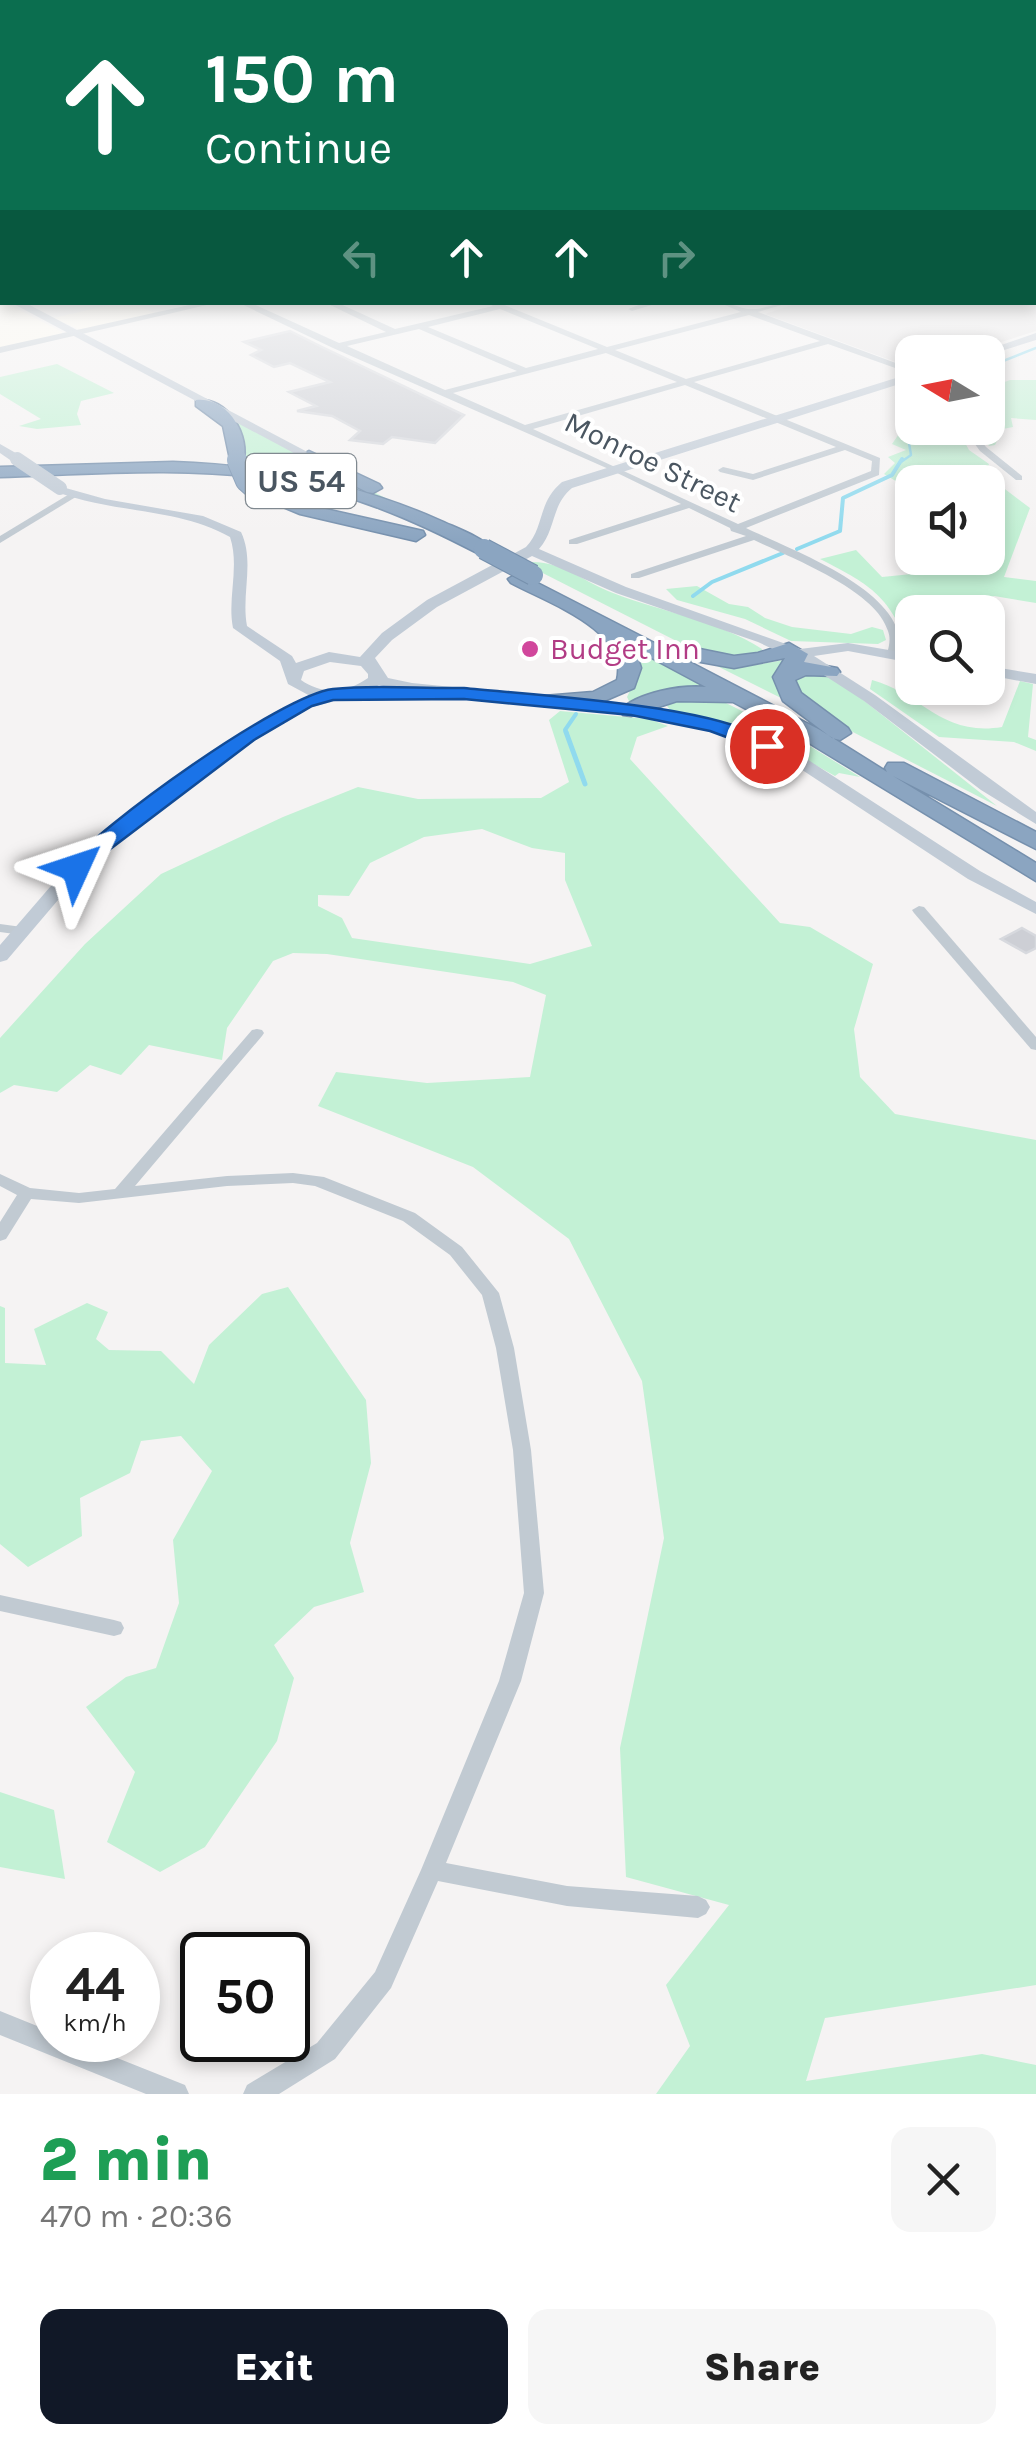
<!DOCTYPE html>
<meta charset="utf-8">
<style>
:root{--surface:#fff;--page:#f6f6f6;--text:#222;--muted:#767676;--accent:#111827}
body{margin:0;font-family:Karla,sans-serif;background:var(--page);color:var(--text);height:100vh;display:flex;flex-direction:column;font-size:38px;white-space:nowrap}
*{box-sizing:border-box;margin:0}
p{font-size:32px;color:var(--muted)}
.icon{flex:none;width:55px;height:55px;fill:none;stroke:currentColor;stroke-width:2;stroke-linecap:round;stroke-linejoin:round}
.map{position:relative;height:2094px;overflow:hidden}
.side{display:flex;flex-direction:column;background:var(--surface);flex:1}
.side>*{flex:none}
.banner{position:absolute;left:0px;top:0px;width:1038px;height:305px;box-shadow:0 5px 15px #0003;background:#0b6e4f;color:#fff;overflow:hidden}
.needle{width:65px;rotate:280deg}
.controls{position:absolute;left:895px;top:335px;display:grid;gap:20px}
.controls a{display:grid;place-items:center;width:110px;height:110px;border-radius:20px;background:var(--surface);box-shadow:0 5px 15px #0003;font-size:50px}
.speed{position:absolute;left:30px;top:1932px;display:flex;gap:20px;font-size:50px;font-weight:700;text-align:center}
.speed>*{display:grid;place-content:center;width:130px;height:130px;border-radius:50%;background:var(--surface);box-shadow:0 5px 15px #0003;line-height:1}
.speed small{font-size:25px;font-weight:400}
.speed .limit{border:5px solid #111;border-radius:15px;background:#fff;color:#111}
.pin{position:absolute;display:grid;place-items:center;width:85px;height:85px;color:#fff;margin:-42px;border:5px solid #fff;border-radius:50%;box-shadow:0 2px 10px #0007}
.me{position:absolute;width:110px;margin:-55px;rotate:48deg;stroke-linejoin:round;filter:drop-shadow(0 0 8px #0008)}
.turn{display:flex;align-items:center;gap:35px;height:210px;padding:0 40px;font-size:45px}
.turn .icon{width:130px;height:130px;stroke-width:2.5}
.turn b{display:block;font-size:70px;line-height:85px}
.lanes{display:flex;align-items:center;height:95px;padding:0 40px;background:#0003;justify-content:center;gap:50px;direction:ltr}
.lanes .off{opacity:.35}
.round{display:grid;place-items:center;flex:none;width:105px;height:105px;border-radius:20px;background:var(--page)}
.headline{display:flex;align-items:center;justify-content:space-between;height:170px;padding:0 40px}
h1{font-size:60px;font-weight:800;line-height:75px;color:#1e9e55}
.button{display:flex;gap:20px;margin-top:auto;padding:20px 40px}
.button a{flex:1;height:115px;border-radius:20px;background:var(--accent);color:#fff;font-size:40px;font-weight:800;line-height:115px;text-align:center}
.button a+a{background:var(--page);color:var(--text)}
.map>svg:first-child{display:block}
.commercial{fill:#fdf9ef}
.education{fill:#e6e4e5}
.green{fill:#c3f1d5;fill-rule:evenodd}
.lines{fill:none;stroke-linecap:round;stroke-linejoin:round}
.stream-far2{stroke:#90daee;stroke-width:2.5}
.stream-far1{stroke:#90daee;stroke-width:4}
.stream{stroke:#90daee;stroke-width:5}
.building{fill:#cdcfd5;stroke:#d7d9de;stroke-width:2.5}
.highway-casing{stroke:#7690ad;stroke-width:3}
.street{fill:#c1cad2;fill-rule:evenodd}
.secondary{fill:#c1cbd6;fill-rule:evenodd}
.highway{fill:#8ba5c1;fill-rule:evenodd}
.highway-bridge-casing{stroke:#7690ad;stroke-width:22;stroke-linecap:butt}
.secondary-bridge-far1{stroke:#c1cbd6;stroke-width:11}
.secondary-bridge{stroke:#c1cbd6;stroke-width:14}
.highway-bridge{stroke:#8ba5c1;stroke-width:20}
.route{fill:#1a73e8;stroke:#114b97;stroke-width:2.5}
.hotel-dot{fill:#d1479c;stroke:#fff;stroke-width:4}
.labels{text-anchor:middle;stroke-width:8;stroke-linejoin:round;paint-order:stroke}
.far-street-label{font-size:30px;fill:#4a5661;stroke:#fff}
.far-hotel-label{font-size:30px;fill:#b23c85;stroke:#fff;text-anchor:start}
.shield{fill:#fff;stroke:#808990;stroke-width:2.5}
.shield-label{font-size:32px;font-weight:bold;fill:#4a5661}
</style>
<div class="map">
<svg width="1036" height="2094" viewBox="0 0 1036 2094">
<rect width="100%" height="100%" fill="#f5f3f3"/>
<g class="commercial">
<polygon points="0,300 62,332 62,334 0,348"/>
<polygon points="122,302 133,303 156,314 80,330 54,318"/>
</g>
<polygon class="education" points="1036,258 1036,331 970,352 912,352 912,368 765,314 801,302 1035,302"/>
<g class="green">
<polygon points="57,364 114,393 81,401 77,414 81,425 37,429 19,426 41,419 0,394 0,377"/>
<polygon points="1010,380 1036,380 1036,420 1011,418 1013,427 1003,429 995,445 989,446 975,428 988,428 988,388"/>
<path d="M 912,415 L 912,428 L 957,428 L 969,450 L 989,464 L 985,474 L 1030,508 L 1004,577 L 1036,581 L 1036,603 L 994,596 L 973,604 L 978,612 L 912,612 L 912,652 C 888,596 875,587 820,559 L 856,550 L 882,577 L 932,572 L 930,558 L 988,558 L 988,482 L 899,483 L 884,474 L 895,463 L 888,457 L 906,450 L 892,444 Z"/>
<polygon points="236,420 397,504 242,468"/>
<path d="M 533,562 C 563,562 586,583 613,593 C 662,612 717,620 762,649 L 761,653 L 745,660 L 698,652 L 525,564 Z"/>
<polygon points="697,586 729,604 748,607 765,618 792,627 851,634 872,627 883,630 886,640 878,644 791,641 745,619 677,600 666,589"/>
<polygon points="637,649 709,688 630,703 627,697 636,678"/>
<polygon points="790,659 785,700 715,665 749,666"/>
<polygon points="794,673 825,674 848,688 997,806 847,729 795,694"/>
<path d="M 872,680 C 921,693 941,737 1002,727 L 1020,681 L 1033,684 L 1028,737 L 1036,740 L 1036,751 L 1014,742 L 939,737 L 870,689 Z"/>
<polygon points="676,697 724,702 800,740 860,777 839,773 835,776 769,739 670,710 667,706"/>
<path d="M 560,711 L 649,719 L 668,726 L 637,737 L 630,759 L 780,923 L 810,927 L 873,964 L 854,1029 L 860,1077 L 895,1114 L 1036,1140 L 1036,1985 L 825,2018 L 806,2081 L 982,2054 L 1036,2065 L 1036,2094 L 656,2094 L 690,2046 L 666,1985 L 729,1905 L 626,1877 L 620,1748 L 664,1538 L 642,1381 L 569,1239 L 473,1167 L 318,1106 L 336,1072 L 427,1083 L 530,1077 L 546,995 L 513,982 L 327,954 L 293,953 L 273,961 L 227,1028 L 222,1060 L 149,1045 L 121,1075 L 90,1065 L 57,1092 L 14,1085 L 0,1093 L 0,1038 L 85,944 L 161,874 L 283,817 L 358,787 L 418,799 L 541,798 L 569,782 L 549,720 ZM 482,829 L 532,848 L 565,853 L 565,880 L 592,946 L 530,964 L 352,938 L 342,918 L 318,906 L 318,895 L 349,896 L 370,863 L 424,837 Z"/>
<polygon points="288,1287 366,1400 371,1463 350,1543 364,1592 314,1607 274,1645 294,1678 277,1741 205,1847 160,1872 107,1842 135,1772 86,1707 126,1677 156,1668 179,1603 173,1540 212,1471 181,1436 141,1441 130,1473 80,1498 82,1536 28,1567 0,1544 0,1306 5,1308 5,1363 46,1365 34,1329 87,1303 108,1312 96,1339 109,1350 161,1351 194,1384 209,1345 262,1294"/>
<polygon points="0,1792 54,1810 65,1879 0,1867"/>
</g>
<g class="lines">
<g class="stream-far2">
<polyline points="988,367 1036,348"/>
<polyline points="901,462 911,455 909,443 914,428"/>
</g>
<g class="stream-far1">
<polyline points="797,549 840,531 843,498 892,475 902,459"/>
<polyline points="693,596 712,582 783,553"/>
<polyline points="567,734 565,730 576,714"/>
</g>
<polyline class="stream" points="566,732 585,784"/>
</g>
<g class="building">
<polygon points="290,331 320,346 464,415 435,443 392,437 383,444 350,440 360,431 332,416 297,411 316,406 289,392 330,382 290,363 274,367 251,355 261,350 244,342"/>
<polygon points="1022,928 1036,936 1036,948 1026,953 1001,939"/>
</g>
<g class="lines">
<defs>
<g id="highway">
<path d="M 196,400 C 228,396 251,436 243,464 L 231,464 L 223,426 L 196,406 Z"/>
<polygon points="309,451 379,484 382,488 373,493 367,492 303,460 300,456"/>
<path d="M 173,462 C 266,465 353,482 439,520 C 456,528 480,536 493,549 L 491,553 L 477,553 C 414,520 347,491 276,480 C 185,466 92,474 0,477 L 0,467 Z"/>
<polygon points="255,484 312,506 423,531 425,535 416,541 300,514 249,493 246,489"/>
<path d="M 518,573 L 670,651 L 680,645 L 734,656 L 758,653 L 789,643 L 808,654 L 804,662 L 837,668 L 840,672 L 837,676 L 806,675 L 795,680 L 801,693 L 848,728 L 851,733 L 840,740 L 832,738 L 783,701 L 773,677 L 785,658 L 734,668 L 684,659 L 820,730 L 887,772 L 885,768 L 888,763 L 904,763 L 1036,832 L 1036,849 L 893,776 L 1036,863 L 1036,881 L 804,740 L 733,702 L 677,701 L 631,716 L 623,715 L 620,710 C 639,692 680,685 706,687 L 635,649 L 641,668 L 634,688 L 597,704 L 544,706 L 541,701 L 544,696 L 593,692 L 617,680 C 629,630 548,603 511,583 L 508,579 Z"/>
</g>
</defs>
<use href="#highway" class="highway-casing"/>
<g class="street">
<polygon points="203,302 220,302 0,353 0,347"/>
<path d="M 237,302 L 249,302 L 339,343 L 386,332 L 324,302 L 336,302 L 395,329 L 493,306 L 485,302 L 497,302 L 607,347 L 741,312 L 718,302 C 730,302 740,309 751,309 C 762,310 777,302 792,302 L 758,312 L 912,369 L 912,374 L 828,344 L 694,382 L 880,458 L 879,475 L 746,528 C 791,550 912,592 899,654 L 893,657 L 887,654 C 889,646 891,639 888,631 C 876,590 791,558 754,540 L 639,578 L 631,578 L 631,574 L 746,536 L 731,531 L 730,528 L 689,508 L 577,544 L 569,544 L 569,540 L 681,504 L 611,470 L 333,348 ZM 500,309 L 598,349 L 526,368 L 428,327 ZM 749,315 L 820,341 L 686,379 L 615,350 ZM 419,329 L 517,371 L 445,390 L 347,346 ZM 606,353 L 677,382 L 525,425 L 453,393 ZM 685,385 L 836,447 L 753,474 L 723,467 L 718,470 L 720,472 L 753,480 L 845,450 L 872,461 L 871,471 L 738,524 L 533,429 Z"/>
<polygon points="647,302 662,302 632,311 628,309"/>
<polygon points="963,428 971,428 986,447 1022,476 1022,480 1016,480 980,451"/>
<polygon points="71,493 79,495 0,543 0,536"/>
<polygon points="919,906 924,907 1036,1037 1036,1050 1031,1049 914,913 912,910"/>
<polygon points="0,924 22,927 29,931 22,935 0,932"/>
<polygon points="257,1029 262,1030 264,1033 262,1036 135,1186 227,1176 293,1173 324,1177 415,1213 462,1247 499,1293 514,1348 531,1450 544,1593 521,1681 446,1863 567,1886 698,1896 706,1900 710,1907 706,1914 698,1918 567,1906 438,1881 391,1988 335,2059 279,2094 243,2094 247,2085 317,2043 375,1972 421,1870 499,1681 524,1593 513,1450 496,1348 482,1295 450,1255 403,1221 315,1186 293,1183 227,1186 79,1203 31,1199 6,1239 0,1241 0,1222 17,1195 0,1186 0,1174 30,1188 79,1193 115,1189 252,1030"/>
<polygon points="0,1595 114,1620 121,1622 124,1628 121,1634 114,1636 0,1611"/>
<polygon points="0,2011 52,2032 52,2040 72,2040 185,2085 189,2094 146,2094 0,2035"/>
</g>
<g class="secondary">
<rect x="1035" y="252" width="1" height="6"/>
<rect x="0" y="292" width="2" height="7"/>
<polygon points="10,302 24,302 315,456 305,459"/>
<polygon points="1036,333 1036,340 988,355 981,352"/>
<path d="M 912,373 L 912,380 L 572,488 C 551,505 556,530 539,549 L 626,587 L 800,649 L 848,643 L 912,654 L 912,663 L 848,651 L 814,656 L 875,695 L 1036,812 L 1036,824 L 981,790 L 864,701 L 813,668 L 758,642 L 616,593 L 532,556 L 437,607 L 392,640 L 375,658 L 388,678 L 412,683 L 631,705 L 721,723 L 799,754 L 980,871 L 1036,902 L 1036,914 L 968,879 L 787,760 L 711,730 L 631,715 L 412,693 L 379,685 L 362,694 L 312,707 L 279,724 L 166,801 L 81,873 L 7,960 L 0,962 L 0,945 L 69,865 L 119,821 L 231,740 L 268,717 L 312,697 L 288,684 L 280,661 L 233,628 C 227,598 240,567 230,537 C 177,507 112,514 55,491 L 55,485 L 105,499 L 203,516 L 241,532 C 255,562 241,594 247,626 L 292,656 L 296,663 L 329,652 L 360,657 L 382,633 L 427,600 L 526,547 C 545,527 537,503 562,482 ZM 330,662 L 361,666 L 368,674 L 368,678 C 347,693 322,695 301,680 L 304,671 Z"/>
<polygon points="0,444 21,456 21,462 13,462 0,453"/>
<polygon points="988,666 1036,674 1036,684 988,675"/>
</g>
<use href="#highway" class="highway"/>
<defs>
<g id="highway-bridge">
<polyline points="237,460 246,481 255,489"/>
<polyline points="484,549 533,575"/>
</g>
</defs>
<use href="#highway-bridge" class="highway-bridge-casing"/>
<polyline class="secondary-bridge-far1" points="17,459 21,462"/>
<polyline class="secondary-bridge" points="17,459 60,488"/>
<use href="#highway-bridge" class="highway-bridge"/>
</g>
<linearGradient id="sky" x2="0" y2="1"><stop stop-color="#85c3ea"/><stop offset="0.46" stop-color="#fafafa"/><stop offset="1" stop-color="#fafafa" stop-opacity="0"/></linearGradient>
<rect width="1036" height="540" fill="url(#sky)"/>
<path class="route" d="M 464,688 C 531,695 730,705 776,746 L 767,752 L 710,731 L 631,715 L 464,699 L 333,700 L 312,706 L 254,740 L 76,875 L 65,868 C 99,826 281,695 333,689 C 376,684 422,689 464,688 Z"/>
<circle class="hotel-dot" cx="530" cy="649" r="10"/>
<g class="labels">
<g class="far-street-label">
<text transform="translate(653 462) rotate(26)" y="10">Monroe Street</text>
</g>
<g class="far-hotel-label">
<text x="550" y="659">Budget Inn</text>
</g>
<rect class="shield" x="246" y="454" width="110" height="54" rx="8"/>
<g class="shield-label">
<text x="301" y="492">US 54</text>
</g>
</g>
</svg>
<div class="controls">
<a><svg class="needle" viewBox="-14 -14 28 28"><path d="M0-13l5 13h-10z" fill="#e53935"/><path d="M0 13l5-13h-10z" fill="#767676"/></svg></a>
<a><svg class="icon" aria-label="sound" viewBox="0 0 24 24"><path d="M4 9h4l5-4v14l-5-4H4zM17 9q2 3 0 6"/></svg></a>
<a><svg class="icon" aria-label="search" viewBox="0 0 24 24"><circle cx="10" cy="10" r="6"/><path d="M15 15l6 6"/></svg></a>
</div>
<div class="speed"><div>44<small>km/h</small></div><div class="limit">50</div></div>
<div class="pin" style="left:767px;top:746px;background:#d93025"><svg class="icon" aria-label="arrive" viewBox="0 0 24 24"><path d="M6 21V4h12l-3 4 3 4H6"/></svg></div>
<svg class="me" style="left:76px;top:868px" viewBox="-20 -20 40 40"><path d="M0-17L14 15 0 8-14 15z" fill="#1a73e8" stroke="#fff" stroke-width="4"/></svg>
<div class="banner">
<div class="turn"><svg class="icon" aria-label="ahead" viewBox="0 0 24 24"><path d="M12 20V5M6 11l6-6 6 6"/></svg><div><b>150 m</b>Continue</div></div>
<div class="lanes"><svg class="icon off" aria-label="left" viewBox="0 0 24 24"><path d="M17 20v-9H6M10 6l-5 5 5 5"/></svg><svg class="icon" aria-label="ahead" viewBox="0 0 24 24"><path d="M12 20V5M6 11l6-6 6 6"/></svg><svg class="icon" aria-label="ahead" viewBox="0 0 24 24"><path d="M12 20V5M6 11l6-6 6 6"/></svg><svg class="icon off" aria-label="right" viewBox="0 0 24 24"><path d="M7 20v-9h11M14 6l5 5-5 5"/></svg></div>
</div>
</div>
<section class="side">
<div class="headline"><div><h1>2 min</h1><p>470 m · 20:36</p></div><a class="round"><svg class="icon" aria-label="close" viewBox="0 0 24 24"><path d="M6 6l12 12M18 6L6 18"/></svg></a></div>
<div class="button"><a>Exit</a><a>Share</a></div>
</section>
